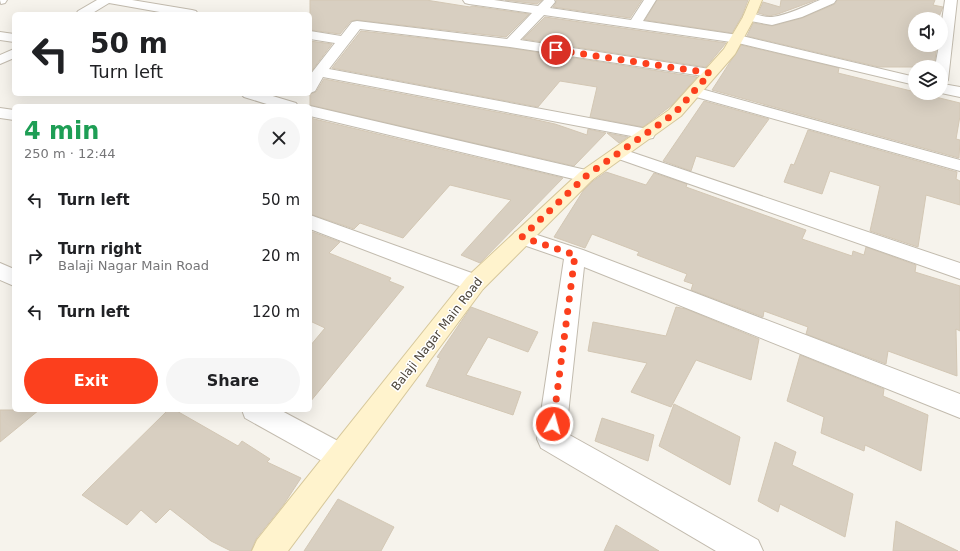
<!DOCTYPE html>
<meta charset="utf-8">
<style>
:root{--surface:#fff;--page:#f6f6f6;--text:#202124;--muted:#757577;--accent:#fc3f1d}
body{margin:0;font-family:"DejaVu Sans",sans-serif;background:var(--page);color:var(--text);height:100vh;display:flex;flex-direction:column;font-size:15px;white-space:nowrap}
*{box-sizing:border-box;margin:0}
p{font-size:13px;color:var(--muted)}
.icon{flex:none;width:22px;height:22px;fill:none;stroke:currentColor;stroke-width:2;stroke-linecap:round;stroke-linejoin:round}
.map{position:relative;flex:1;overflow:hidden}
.details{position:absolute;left:12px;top:104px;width:300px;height:308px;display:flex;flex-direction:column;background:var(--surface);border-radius:6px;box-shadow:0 4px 16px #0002}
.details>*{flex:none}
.hud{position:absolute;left:12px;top:12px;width:300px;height:84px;border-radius:6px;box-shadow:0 4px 16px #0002;background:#fff;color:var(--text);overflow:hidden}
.controls{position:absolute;left:908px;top:12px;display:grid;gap:8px}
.controls a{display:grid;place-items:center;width:40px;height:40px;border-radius:50%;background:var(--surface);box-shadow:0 4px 16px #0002;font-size:20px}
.pin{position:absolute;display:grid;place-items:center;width:34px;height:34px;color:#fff;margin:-17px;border:2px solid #fff;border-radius:50%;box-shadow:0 1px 4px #0007}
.me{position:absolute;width:44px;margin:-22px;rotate:7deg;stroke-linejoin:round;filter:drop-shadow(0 0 3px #0008)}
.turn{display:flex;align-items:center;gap:14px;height:84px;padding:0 12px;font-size:18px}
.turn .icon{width:52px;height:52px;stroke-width:2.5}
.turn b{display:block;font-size:28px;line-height:34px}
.round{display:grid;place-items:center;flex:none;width:42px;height:42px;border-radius:21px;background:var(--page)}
.overview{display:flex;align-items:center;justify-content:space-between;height:68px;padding:0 12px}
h1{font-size:24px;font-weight:700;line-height:30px;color:#1e9e55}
.button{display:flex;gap:8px;margin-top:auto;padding:8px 12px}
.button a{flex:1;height:46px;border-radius:24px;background:var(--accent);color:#fff;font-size:16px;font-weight:700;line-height:46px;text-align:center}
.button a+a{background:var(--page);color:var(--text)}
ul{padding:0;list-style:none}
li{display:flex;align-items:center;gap:12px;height:56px;padding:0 12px}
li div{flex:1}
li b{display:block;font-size:15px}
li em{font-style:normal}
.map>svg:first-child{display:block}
.building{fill:#d8cfc1;stroke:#d3c7b4}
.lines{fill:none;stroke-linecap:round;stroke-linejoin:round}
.street-casing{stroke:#c2bbae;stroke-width:2}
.secondary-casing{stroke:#d6c79b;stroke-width:2}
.street{fill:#fff;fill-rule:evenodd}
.secondary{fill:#fff3cd;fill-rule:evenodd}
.route{stroke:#fc3f1d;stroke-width:7;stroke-dasharray:0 12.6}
.labels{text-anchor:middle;stroke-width:3;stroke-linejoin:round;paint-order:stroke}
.street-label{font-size:12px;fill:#4b4439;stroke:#fff}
</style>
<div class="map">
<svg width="960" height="551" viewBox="0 0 960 551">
<rect width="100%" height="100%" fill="#f6f3ec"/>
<g class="building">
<polygon points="310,0 426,0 470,7 472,6 529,14 506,37 357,20 351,21 340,34 310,30"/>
<polygon points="505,0 542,0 537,4"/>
<polygon points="556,0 642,0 630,18 553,7 556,3"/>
<polygon points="657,0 748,0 742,16 732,33 645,20"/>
<polygon points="781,0 816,0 778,14 769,16 758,13 763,2 780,7"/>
<polygon points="837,0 935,0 933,5 943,7 938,19 915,19 915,45 937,45 934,67 879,67 747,36 753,23 772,26 802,18 835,4"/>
<polygon points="545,17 726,43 706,67 523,39"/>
<polygon points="361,31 510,48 697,77 672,105 643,127 590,117 597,87 560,81 538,107 332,68"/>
<polygon points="310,41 332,44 310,73"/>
<polygon points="741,45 839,68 838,73 960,103 960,116 956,139 960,140 959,158 712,90"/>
<polygon points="324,79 528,118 555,124 587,135 588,129 606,133 574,166 310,105 310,94 316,92"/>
<polygon points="704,101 769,119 734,167 696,156 691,171 663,161"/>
<polygon points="310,118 563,178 480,263 461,255 511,200 450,185 403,238 360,223 354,229 310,214"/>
<polygon points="808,130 957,172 956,179 960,181 960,205 926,195 918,247 870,231 880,186 830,171 822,194 784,182 791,164 794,165"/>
<polygon points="607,133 628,137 619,143"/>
<polygon points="606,172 646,185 654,173 687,184 686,187 806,230 802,239 852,256 853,251 864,255 866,247 916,265 915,272 960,286 960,331 956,329 957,376 888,351 886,364 806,334 808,327 764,311 763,317 691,290 693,284 684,281 687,274 637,255 639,252 592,234 585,248 554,237 583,191 593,181"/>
<polygon points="310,231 340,242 329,253 391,278 389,281 404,287 310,402 310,346 325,328 310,321"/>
<polygon points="471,307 538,332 528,352 488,337 466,375 521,392 513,415 426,386 440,358 437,357"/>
<polygon points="676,307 686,309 759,339 751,380 696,360 671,407 631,392 647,363 588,351 593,322 666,336"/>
<polygon points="800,355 884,389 883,396 928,415 921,471 865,445 864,451 821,433 824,417 787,401"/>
<polygon points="674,404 740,437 730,485 659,446"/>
<polygon points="0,410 39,410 0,442"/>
<polygon points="168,410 175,410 238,446 242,441 270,459 267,462 301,478 284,504 256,539 251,551 231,551 211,541 170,509 156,523 141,510 127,525 82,495"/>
<polygon points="602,418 654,435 648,461 595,441"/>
<polygon points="775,442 796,452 792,465 853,494 845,537 780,504 778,512 758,501"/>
<polygon points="338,499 394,527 381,551 304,551"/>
<polygon points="896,521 958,551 893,551"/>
<polygon points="616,525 659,551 604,551"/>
</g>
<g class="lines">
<defs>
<g id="street">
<polygon points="0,0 7,0 5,3 1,4"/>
<polygon points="97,0 132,0 192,10 196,11 198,14 171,14 109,3 91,14 76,14 78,11"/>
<polygon points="463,0 494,0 538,6 544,0 554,0 555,2 550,8 631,20 644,0 656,0 643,21 738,35 915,77 915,85 738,43 544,15 520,40 710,69 715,70 717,73 715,76 710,77 510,47 360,29 329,69 653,130 655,134 653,138 647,139 323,77 315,91 310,93 310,75 335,43 310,39 310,31 341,36 352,22 357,21 507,39 532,13 469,4 465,3"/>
<path d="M 820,0 L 836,0 L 834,3 L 802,17 L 772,25 L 745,20 L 743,17 L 745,14 C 754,12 763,18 772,17 C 789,15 805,6 820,0 Z"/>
<polygon points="945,0 957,0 948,80 946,83 943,84 960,87 960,97 941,93 941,67 935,67 939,45 941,45 941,28"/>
<polygon points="0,32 14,34 14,42 0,40"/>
<polygon points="14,49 14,58 0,64 0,55"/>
<polygon points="694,87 960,160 960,171 689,95 686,92 689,89"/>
<polygon points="241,94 266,94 296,103 298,106 273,106 244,97"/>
<polygon points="310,106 586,170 592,172 595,176 592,180 586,182 310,116"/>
<polygon points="0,108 14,110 14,120 0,118"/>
<polygon points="619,148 960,263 960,279 613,157 610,153 613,149"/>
<polygon points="310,215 483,277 486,283 483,289 475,291 467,289 310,229"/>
<polygon points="522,230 583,250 960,394 960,418 584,267 566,433 758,540 763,551 716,551 541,448 537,439 564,259 515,242 512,237 515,232"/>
<polygon points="0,263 14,269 14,286 0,280"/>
<polygon points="242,410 280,410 351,448 355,457 351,466 341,470 331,466 245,418"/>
</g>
<polygon id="secondary" points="750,0 762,0 755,17 735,54 681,116 592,180 483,289 288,551 252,551 257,540 467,277 580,172 669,110 724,49 743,17"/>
</defs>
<use href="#street" class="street-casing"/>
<use href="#secondary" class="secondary-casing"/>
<use href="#street" class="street"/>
<use href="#secondary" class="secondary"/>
</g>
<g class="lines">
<polyline class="route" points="553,424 575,255 522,237 586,176 675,113 710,73 556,50"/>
</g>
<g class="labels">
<g class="street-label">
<text transform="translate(437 334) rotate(-52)" y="4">Balaji Nagar Main Road</text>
</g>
</g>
</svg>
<div class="controls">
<a><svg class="icon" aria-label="sound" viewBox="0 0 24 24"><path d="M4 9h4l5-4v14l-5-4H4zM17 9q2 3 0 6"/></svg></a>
<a><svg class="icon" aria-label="layers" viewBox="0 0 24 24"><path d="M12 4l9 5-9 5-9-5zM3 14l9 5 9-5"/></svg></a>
</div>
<div class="pin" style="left:556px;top:50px;background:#d93025"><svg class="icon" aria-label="arrive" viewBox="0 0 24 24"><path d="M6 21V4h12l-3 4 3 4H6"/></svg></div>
<svg class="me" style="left:553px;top:424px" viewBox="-20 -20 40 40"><circle r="17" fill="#fc3f1d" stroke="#fff" stroke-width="3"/><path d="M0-11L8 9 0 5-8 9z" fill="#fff"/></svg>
<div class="hud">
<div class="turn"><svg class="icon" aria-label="left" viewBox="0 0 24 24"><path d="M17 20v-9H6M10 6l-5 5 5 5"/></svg><div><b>50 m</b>Turn left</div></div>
</div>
<section class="details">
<div class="overview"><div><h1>4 min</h1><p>250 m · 12:44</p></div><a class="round"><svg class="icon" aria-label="close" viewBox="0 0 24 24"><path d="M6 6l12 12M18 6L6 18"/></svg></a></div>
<ul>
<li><svg class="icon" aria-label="left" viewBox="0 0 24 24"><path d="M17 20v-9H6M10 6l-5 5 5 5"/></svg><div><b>Turn left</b></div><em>50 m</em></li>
<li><svg class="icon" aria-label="right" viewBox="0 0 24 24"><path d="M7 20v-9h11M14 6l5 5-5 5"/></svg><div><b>Turn right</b><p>Balaji Nagar Main Road</p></div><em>20 m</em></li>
<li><svg class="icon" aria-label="left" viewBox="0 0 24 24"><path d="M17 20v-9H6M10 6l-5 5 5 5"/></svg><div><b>Turn left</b></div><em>120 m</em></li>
</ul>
<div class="button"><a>Exit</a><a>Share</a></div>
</section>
</div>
